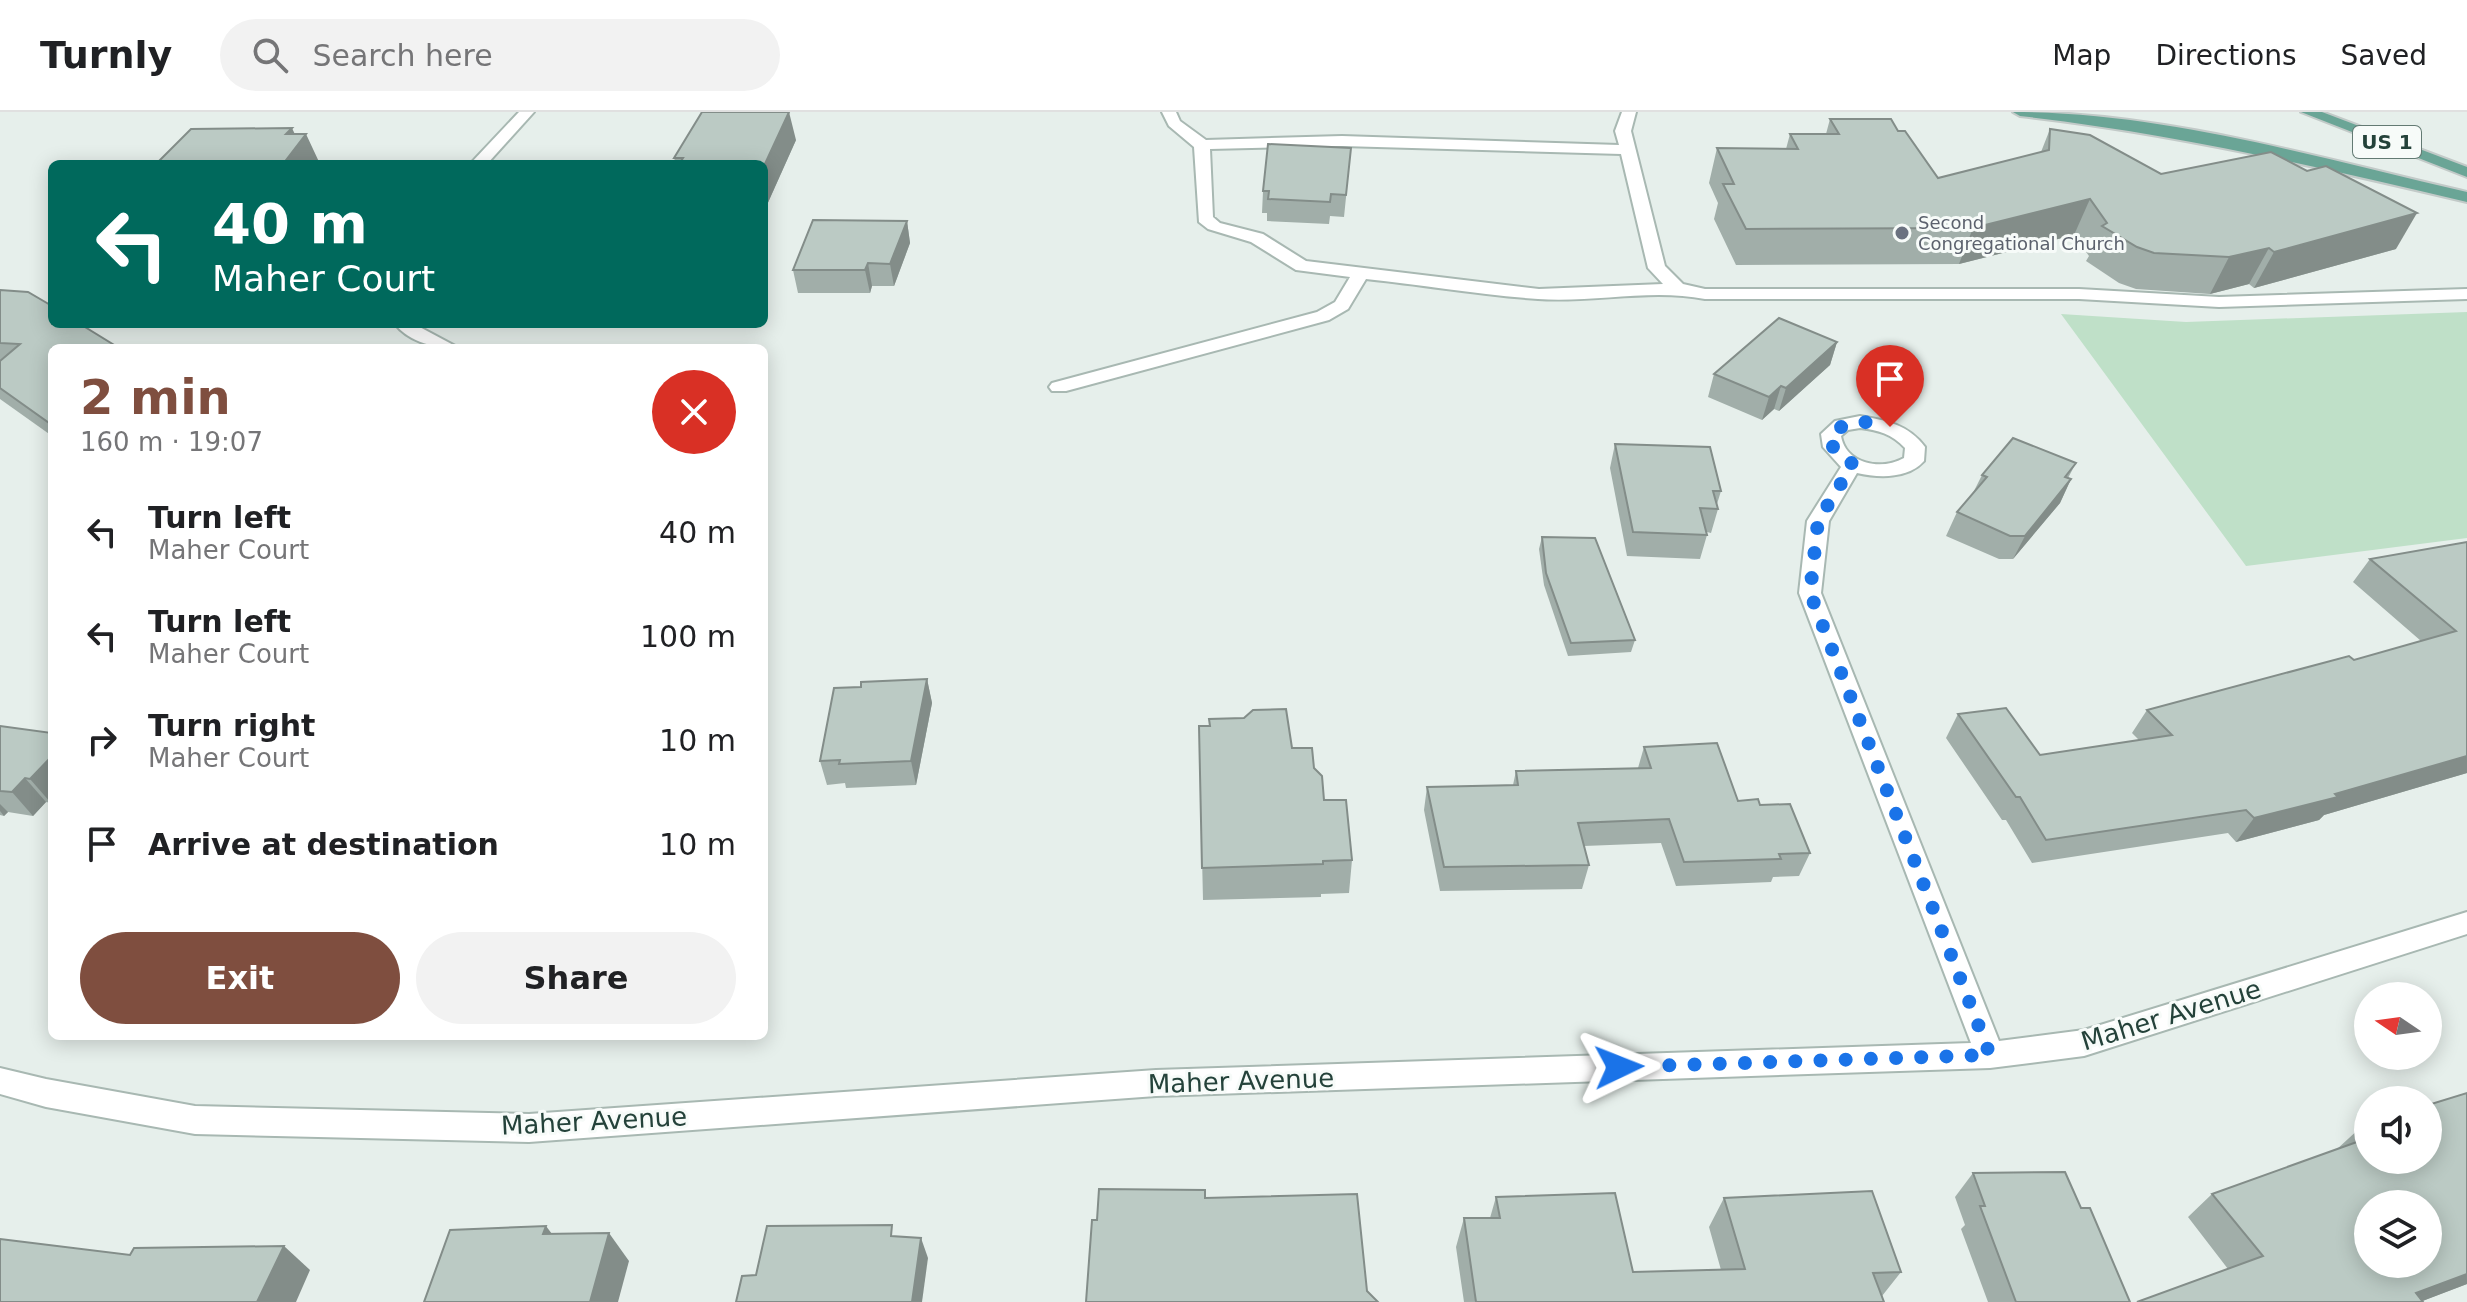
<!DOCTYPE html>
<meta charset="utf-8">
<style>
:root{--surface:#fff;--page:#f2f2f2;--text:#202124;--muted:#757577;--line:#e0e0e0;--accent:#7f4e3f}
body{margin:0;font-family:"DejaVu Sans",sans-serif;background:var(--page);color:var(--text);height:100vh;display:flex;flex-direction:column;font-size:30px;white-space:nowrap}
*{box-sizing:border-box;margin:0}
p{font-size:26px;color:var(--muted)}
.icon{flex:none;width:44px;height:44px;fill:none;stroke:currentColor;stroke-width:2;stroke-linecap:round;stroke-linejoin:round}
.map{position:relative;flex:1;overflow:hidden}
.details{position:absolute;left:48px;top:232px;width:720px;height:696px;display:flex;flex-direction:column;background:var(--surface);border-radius:12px;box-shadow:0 4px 20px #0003}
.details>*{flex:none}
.top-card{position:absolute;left:48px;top:48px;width:720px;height:168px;border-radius:12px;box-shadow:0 4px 20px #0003;background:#00695c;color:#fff;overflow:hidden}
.needle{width:52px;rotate:283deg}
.tools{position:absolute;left:2354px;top:870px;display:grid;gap:16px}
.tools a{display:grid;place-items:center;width:88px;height:88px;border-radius:50%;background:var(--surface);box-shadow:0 4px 20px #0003;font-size:40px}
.pin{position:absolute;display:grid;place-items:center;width:68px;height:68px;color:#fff;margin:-82px -34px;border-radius:50% 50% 50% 0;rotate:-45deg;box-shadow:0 0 8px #0007}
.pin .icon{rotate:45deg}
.me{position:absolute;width:88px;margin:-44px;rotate:88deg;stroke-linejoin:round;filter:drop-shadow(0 0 6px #0008)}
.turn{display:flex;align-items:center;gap:28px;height:168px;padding:0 32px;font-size:36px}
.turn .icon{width:104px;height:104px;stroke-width:2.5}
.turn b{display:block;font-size:56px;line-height:68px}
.round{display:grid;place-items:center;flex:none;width:84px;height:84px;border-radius:42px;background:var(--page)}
.headline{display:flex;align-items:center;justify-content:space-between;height:136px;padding:0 32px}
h1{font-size:48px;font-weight:700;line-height:60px;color:var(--accent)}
.action{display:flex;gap:16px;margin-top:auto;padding:16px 32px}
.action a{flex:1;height:92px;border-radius:48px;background:var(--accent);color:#fff;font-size:32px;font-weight:700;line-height:92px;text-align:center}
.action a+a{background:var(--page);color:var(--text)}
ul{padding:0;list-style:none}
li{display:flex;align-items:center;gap:24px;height:104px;padding:0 32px}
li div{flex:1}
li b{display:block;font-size:30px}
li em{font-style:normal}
header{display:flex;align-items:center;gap:48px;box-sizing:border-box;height:112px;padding:0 40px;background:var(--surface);border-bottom:2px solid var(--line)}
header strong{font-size:38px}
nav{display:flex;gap:44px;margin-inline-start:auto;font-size:28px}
.search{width:560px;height:72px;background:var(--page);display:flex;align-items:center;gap:20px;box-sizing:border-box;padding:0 28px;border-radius:44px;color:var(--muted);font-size:30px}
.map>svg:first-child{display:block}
.green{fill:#bfe0c8}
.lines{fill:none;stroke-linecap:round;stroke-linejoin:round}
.lane-casing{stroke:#a8b8b2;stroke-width:4}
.street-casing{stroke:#a8b8b2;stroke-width:4}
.primary-casing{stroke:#c2cac8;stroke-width:4}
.lane{fill:#fff;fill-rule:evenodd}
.street{fill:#fff;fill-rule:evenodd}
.primary{fill:#6aa596;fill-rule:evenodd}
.wall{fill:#a1aea9}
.shaded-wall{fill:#838d89}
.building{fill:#bbcac4;stroke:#838d89;stroke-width:2;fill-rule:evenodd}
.route{stroke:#1a73e8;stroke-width:14;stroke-dasharray:0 25.2}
.worship-dot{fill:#6b7280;stroke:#f7fbf9;stroke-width:3}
.labels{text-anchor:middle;stroke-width:6;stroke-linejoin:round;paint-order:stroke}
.far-worship-label{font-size:18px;fill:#5b616d;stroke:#f7fbf9;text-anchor:start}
.shield{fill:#f7fbf9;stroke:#637a73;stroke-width:2}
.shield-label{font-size:20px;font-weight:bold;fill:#24423a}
.near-street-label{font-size:26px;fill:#24423a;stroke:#f7fbf9}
</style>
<header>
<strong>Turnly</strong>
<div class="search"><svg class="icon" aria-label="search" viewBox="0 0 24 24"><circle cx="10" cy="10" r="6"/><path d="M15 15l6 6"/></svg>Search here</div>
<nav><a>Map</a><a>Directions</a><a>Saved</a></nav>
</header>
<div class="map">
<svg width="2467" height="1190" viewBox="0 0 2467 1190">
<rect width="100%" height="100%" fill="#e6efeb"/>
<polygon class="green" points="2467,200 2467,426 2246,454 2061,202 2186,210"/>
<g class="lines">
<defs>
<path id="lane" d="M 1162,0 L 1176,0 L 1180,9 L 1206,28 L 1342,24 L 1619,33 L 1615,19 L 1622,0 L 1636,0 L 1631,19 L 1665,154 L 1683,172 L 1705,177 L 2079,177 L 2219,185 L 2467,177 L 2467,187 L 2219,195 L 2079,187 L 1705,187 C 1651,176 1594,191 1538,187 C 1481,183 1423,173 1366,167 L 1348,197 L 1329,208 L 1066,279 L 1052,279 L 1049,275 L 1052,271 L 1317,200 L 1335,190 L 1350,165 L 1296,158 L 1251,130 L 1208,117 L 1199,110 L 1194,35 L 1169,14 ZM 1342,34 L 1621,42 L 1648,156 L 1663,172 L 1539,177 L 1306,149 L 1263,122 L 1220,111 L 1213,105 L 1210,37 Z"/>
<g id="street">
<polygon points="519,0 534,0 487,52 470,52"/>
<path d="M 395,212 L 414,212 L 459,236 C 436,236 410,231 395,212 Z"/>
<path d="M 1860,304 C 1886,308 1909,313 1925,335 L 1924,349 C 1908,367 1879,366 1857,361 L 1829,409 L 1821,481 L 1999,929 L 2084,918 L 2467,800 L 2467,822 L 2084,944 L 1990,956 L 1156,984 L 529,1030 L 195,1022 L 46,995 L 0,982 L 0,956 L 46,967 L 195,994 L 529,1002 L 1156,958 L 1971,931 L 1799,481 L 1807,409 L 1841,355 L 1823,335 L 1821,322 L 1835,309 ZM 1860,316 C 1878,318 1892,322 1905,336 L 1904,346 C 1881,359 1846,352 1841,324 L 1848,318 Z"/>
</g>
<g id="primary">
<path d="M 2013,0 C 2166,0 2318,46 2467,80 L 2467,90 C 2318,55 2172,21 2020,4 Z"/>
<polygon points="2301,0 2322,0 2467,55 2467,65"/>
</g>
</defs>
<use href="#lane" class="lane-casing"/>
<use href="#street" class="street-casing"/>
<use href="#primary" class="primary-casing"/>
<use href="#lane" class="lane"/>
<use href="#street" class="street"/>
<use href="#primary" class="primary"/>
</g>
<g class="wall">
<polygon points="1830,7 1898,19 1938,66 2041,40 2050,17 2161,62 2396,137 2254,176 2249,172 2210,182 2136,177 2119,171 2086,149 2089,144 2074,123 1959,152 1736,153 1714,107 1718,91 1709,71 1717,36 1786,37 1790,22 1826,22"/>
<polygon points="796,28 766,95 764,95 764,52 676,52 674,46"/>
<polygon points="1351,36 1344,105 1330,104 1329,112 1267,109 1267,101 1262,101 1263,79"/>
<polygon points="907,109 910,131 894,174 872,174 870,181 798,181 793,158"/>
<polygon points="0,178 52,236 52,324 0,287"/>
<polygon points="1837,230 1830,253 1779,299 1774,297 1762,308 1708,285 1714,262"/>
<polygon points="1615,332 1721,379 1717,392 1718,397 1711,421 1707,420 1707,423 1700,447 1627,444 1610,356"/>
<polygon points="2076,351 2068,366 2071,367 2060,391 2013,447 1999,447 1946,424 1957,400 1973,381 1982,363"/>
<polygon points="1542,425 1635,528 1631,540 1568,544 1544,473 1539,437"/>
<polygon points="2467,430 2467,661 2324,703 2319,708 2236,730 2228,721 2032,751 2006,708 2002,708 1946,626 1958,602 2040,643 2139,628 2132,621 2147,598 2354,548 2421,529 2353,470 2370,447"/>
<polygon points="927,567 932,591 916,673 846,676 845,671 827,673 820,649 861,575"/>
<polygon points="0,614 51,691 46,690 33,704 8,700 4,704 0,703"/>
<polygon points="1199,614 1292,636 1314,656 1324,688 1352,748 1349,781 1321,782 1321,785 1203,788"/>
<polygon points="1644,635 1738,689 1760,693 1810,741 1799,764 1773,765 1771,770 1676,774 1661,731 1584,734 1589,753 1582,777 1440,779 1424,698 1427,675 1513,673 1516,659 1638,656"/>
<polygon points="2467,981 2467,1172 2422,1189 2228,1157 2188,1105 2212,1082 2336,1038 2361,1015 2368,1012 2368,1048"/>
<polygon points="1973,1061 2081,1096 2130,1190 1988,1190 1961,1117 1965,1113 1955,1085"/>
<polygon points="1496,1085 1633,1160 1721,1158 1709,1115 1724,1086 1901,1160 1882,1184 1884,1190 1464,1190 1456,1135 1464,1106 1490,1106"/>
</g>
<g class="shaded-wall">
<polygon points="789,0 796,28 766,95 764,86 764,54"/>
<polygon points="292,16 299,31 306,22 320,52 283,52 286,22"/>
<polygon points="2090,87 2074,123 1959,152 1973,116"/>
<polygon points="2417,101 2396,137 2254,176 2274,140"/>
<polygon points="907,109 910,131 894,174 890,152"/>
<polygon points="2269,136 2249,172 2210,182 2229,145"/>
<polygon points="868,151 872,174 870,181 865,158"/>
<polygon points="1837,230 1830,253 1779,299 1786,276"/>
<polygon points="1781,274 1774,297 1762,308 1769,285"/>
<polygon points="2071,367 2060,391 2013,447 2025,424"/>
<polygon points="927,567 932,591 916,673 911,649"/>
<polygon points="52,644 52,690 51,691 30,667"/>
<polygon points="2467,644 2467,661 2324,703 2319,708 2236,730 2254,706"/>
<polygon points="25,666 46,690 33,704 12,680"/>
<polygon points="0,692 8,700 4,704 0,699"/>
<polygon points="546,1114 567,1142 543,1122"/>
<polygon points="609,1121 629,1149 618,1190 590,1190"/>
<polygon points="921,1126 928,1146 922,1190 912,1190"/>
<polygon points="284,1134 310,1158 296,1190 257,1190"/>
<polygon points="2467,1162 2467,1172 2420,1190 2416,1181"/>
</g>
<g class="building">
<polygon points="702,0 789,0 764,54 764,52 679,52 683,46 674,46"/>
<polygon points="1830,7 1891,7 1898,19 1905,19 1938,66 2049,38 2050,17 2090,23 2161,62 2271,40 2307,59 2326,54 2417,101 2274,140 2269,136 2229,145 2154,141 2137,135 2102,114 2107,111 2090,87 1973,116 1746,117 1723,72 1734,72 1717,36 1798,37 1790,22 1839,22"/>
<polygon points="292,16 286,22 306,22 283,52 156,52 191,17"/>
<polygon points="1268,32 1351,36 1346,83 1331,82 1330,90 1268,87 1269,79 1263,79"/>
<polygon points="813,108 907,109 890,152 868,151 865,158 793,158"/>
<polygon points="0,178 28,180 52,194 52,212 80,212 119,236 52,236 52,313 0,276 0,249 20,232 0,231"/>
<polygon points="1779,206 1837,230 1786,276 1781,274 1769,285 1714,262"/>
<polygon points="2013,326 2076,351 2065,365 2071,367 2025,424 2010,424 1957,400 1987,365 1982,363"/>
<polygon points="1615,332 1710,335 1721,379 1713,379 1718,397 1700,396 1707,423 1633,420"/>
<polygon points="1542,425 1595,426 1635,528 1571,531 1546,461"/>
<polygon points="2467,430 2467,644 2335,682 2338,685 2254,706 2246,698 2046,728 2020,685 2016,685 1958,602 2006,596 2040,643 2172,623 2147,598 2349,544 2354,548 2456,519 2370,447"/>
<polygon points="927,567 911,649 839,652 840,648 820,649 834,576 861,575 861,570"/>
<polygon points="1286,597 1292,636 1312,636 1314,656 1322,664 1324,688 1346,688 1352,748 1323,749 1323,752 1202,756 1199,614 1210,614 1209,607 1244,606 1253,598"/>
<polygon points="0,614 52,621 52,644 30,667 25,666 12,680 0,679"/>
<polygon points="1717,631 1738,689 1758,687 1760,693 1790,692 1810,741 1779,742 1781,747 1684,750 1669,707 1578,711 1589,753 1444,755 1427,675 1518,673 1516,659 1651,656 1644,635"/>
<path d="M 2467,981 L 2467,1162 L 2416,1181 L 2423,1190 L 2137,1190 L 2263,1144 L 2212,1082 L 2368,1026 L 2368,1048 L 2428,1048 L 2428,993 ZM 2368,1092 L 2428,1092 L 2428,1152 L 2368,1152 Z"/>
<polygon points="2368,1012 2368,1022 2361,1015"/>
<polygon points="2065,1060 2081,1096 2090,1096 2130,1190 2016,1190 1980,1094 1985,1094 1973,1061"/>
<polygon points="1099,1077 1205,1078 1205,1086 1357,1082 1367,1179 1378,1190 1086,1190 1092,1108 1097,1108"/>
<polygon points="1872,1079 1901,1160 1873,1161 1884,1190 1476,1190 1464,1106 1500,1106 1496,1085 1615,1081 1633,1160 1745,1157 1724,1086"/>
<polygon points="892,1113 891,1124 921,1126 912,1190 736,1190 742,1164 756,1163 767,1114"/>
<polygon points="546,1114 543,1122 609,1121 590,1190 424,1190 450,1118"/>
<polygon points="0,1127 130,1143 134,1136 284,1134 257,1190 0,1190"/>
</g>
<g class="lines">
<path class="route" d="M 1619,955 L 1990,943 L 1810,481 L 1818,409 L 1853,352 C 1840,344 1830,339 1831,322 C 1848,307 1869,308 1890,315"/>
</g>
<circle class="worship-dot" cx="1902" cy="121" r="8"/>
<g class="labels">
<g class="far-worship-label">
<text x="1918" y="117">Second<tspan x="1918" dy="21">Congregational Church</tspan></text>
</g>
<rect class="shield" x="2353" y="14" width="68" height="32" rx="6"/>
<g class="shield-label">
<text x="2387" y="37">US 1</text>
</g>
<g class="near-street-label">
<text transform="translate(2171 903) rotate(-17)" y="9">Maher Avenue</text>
<text transform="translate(1241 969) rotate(-2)" y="9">Maher Avenue</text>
<text transform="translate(594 1009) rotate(-3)" y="9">Maher Avenue</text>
</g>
</g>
</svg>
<div class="tools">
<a><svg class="needle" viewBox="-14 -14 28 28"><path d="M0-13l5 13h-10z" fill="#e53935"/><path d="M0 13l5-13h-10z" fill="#757577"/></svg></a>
<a><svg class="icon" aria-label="sound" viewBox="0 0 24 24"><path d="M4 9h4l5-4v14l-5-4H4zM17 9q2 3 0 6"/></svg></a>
<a><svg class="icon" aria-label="layers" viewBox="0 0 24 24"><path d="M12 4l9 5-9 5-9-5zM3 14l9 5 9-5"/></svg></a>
</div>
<div class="pin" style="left:1890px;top:315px;background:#d93025"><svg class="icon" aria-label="arrive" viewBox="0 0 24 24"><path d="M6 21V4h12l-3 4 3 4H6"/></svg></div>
<svg class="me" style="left:1619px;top:955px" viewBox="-20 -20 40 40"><path d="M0-17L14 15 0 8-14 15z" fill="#1a73e8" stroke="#fff" stroke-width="4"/></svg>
<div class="top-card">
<div class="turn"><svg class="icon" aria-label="left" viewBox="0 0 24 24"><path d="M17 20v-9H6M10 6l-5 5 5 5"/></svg><div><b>40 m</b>Maher Court</div></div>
</div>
<section class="details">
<div class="headline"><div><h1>2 min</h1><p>160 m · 19:07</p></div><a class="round" style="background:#d93025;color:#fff"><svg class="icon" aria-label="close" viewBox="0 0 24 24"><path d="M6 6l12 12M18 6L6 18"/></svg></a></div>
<ul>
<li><svg class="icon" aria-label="left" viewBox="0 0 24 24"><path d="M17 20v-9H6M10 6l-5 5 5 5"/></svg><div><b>Turn left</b><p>Maher Court</p></div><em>40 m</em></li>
<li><svg class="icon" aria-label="left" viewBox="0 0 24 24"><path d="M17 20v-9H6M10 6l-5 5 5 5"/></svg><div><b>Turn left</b><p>Maher Court</p></div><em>100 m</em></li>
<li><svg class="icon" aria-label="right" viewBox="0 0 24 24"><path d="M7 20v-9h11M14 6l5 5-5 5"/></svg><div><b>Turn right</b><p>Maher Court</p></div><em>10 m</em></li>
<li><svg class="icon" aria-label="arrive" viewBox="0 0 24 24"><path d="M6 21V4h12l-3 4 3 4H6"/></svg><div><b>Arrive at destination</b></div><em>10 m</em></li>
</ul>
<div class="action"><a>Exit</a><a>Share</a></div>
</section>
</div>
